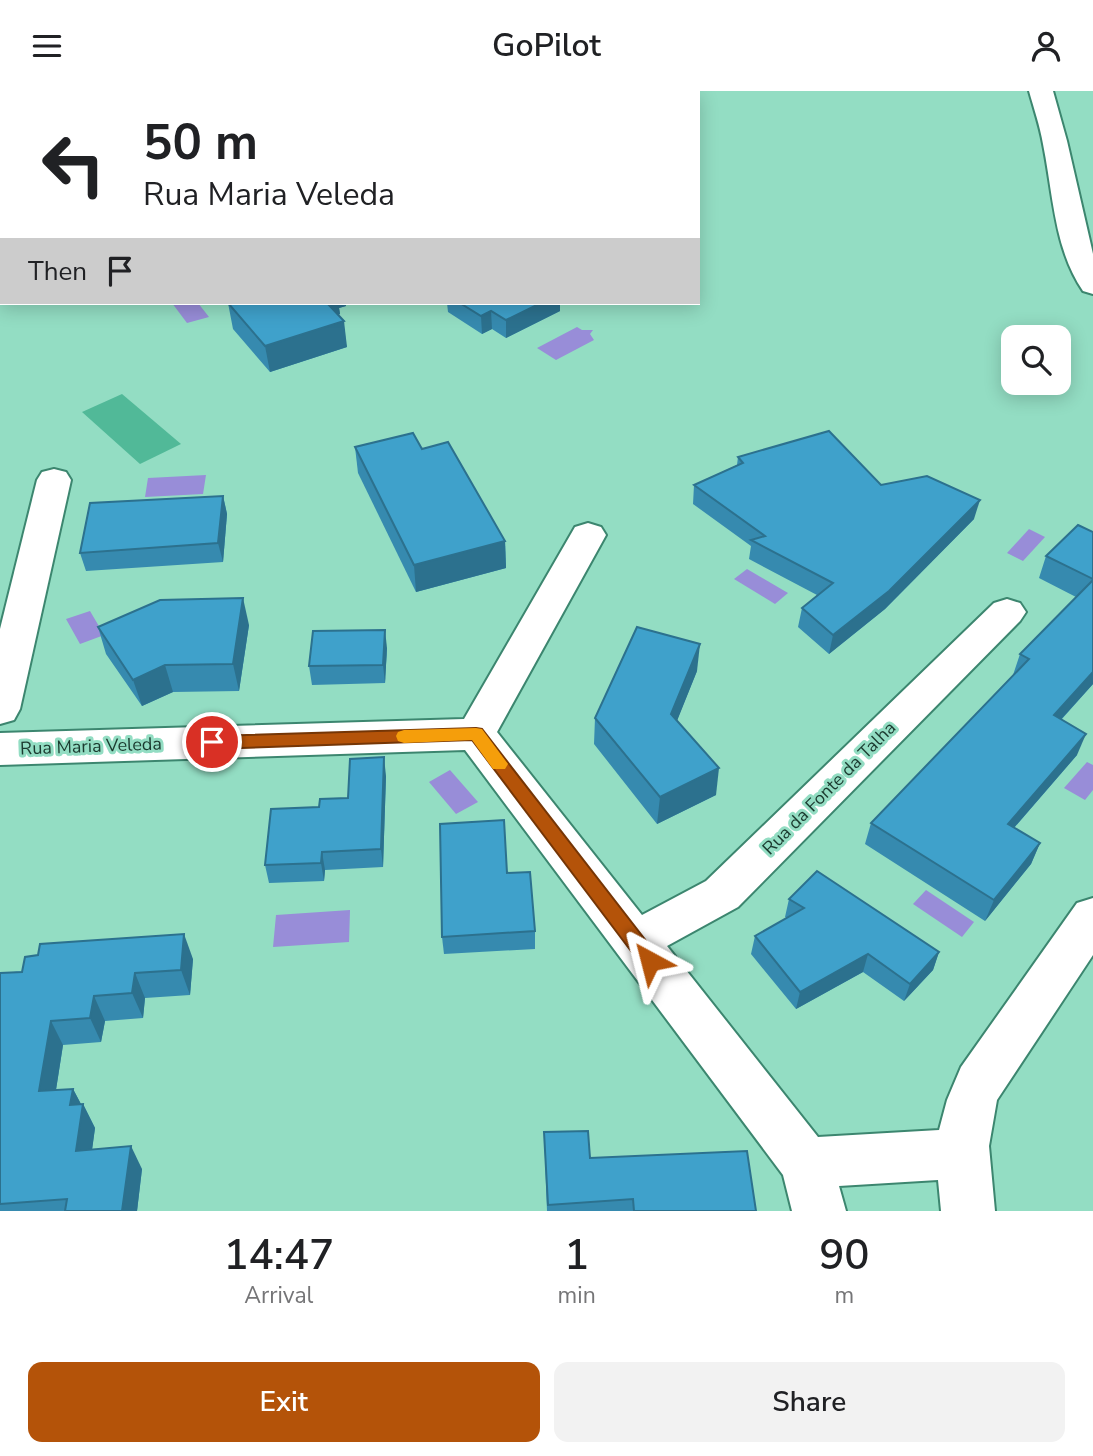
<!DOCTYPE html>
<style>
:root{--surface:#fff;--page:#f2f2f2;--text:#202124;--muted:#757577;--accent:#b45309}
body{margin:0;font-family:"Nunito Sans",sans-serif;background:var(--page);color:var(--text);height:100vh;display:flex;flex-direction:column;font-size:26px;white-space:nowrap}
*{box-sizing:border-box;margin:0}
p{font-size:23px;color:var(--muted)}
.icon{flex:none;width:38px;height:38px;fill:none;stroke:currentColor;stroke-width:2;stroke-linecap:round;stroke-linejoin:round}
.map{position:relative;height:1120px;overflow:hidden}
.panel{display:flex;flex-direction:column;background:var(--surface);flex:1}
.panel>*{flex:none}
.guide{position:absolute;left:0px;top:0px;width:700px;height:214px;box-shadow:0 4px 18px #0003;background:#fff;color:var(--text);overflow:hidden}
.fabs{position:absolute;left:1001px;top:234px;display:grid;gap:14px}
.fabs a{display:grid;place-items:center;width:70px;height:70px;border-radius:14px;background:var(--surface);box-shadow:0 4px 18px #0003;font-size:35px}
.pin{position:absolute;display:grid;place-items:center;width:60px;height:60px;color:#fff;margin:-30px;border:4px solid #fff;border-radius:50%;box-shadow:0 2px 7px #0007}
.me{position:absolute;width:77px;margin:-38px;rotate:322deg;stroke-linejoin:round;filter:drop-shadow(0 0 5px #0008)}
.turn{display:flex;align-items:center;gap:24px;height:147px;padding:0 28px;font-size:32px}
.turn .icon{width:91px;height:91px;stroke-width:2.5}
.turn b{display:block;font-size:49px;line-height:60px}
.then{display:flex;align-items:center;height:66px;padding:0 28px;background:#0003;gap:14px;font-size:26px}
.eta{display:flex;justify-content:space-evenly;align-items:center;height:119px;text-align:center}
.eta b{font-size:42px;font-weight:600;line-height:49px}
.primary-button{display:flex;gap:14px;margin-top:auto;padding:14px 28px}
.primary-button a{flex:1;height:80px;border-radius:14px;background:var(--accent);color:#fff;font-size:28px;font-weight:600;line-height:80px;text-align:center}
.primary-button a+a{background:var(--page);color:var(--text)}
header{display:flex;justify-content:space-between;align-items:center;height:91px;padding:0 28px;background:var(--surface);font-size:32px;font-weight:600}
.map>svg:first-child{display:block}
.green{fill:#51b998}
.water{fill:#988dd8}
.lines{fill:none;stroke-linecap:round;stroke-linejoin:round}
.minor-casing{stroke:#3c866f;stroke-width:4}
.minor{fill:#fff;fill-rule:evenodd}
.wall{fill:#368aaf}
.shaded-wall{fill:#2c718e}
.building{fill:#3fa1cb;stroke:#2c718e;stroke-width:2}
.route{fill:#b45309;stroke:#753606;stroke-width:2}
.slow{fill:#f59e0b}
.labels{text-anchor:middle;stroke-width:6;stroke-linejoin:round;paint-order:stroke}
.street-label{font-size:18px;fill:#1b3a2f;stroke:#93ddc3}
</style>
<header><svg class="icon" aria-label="menu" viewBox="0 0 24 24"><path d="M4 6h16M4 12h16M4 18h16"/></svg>GoPilot<svg class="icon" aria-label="person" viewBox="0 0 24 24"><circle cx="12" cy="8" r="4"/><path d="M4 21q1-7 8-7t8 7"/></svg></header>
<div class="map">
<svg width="1093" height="1120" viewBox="0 0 1093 1120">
<rect width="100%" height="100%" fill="#93ddc3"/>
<polygon class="green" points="122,303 181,353 140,373 82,321"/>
<g class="water">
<polygon points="172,212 198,212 209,226 187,232"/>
<polygon points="577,236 582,239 593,239 590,243 594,249 556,269 537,257"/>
<polygon points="206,384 203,403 145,406 148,387"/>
<polygon points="1029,438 1045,446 1023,470 1007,462"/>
<polygon points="747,478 788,502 775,513 734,488"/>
<polygon points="90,520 100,537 107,543 80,553 66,528"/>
<polygon points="1087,671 1093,674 1093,699 1085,709 1064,697"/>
<polygon points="450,679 478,711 456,723 429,691"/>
<polygon points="926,799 974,831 962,846 913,813"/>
<polygon points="350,819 349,851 273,856 276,824"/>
</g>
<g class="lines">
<defs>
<g id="minor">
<path d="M 1029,0 L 1053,0 L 1067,50 L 1093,163 L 1093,203 L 1083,200 C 1054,158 1053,102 1043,53 C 1040,35 1034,18 1029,0 Z"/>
<polygon points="54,378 66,381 71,389 20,618 14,629 0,633 0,538 37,389 42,381"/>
<polygon points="588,432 601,436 606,444 497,641 642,824 706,790 994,512 1007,508 1020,512 1026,521 1020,530 738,816 667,855 818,1046 939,1039 947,1009 961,976 1077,812 1093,807 1093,864 997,1009 989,1055 995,1120 941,1120 938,1089 839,1095 846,1120 792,1120 783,1084 465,659 0,674 0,642 464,628 575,436"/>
</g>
</defs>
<use href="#minor" class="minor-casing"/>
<use href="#minor" class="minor"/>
</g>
<g class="wall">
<polygon points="228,212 346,215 339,217 340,223 338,224 347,256 270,281 233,238"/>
<polygon points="447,212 560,212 560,220 506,247 492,238 482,243 448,221"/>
<polygon points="355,356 422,358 505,450 506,477 416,501 358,382"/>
<polygon points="738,366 881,394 974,428 885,518 829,563 798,536 802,517 817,504 749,468 751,455 693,413 694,394 737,374"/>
<polygon points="223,405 227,423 223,471 86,480 80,462"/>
<polygon points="1093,441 1093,593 1061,629 1077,664 1014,737 1040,752 1031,773 985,830 865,753 871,732 1013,584 1020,563 1076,506 1039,487 1046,465"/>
<polygon points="249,534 239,600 173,601 142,615 106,563 98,536"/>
<polygon points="387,557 385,592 312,594 309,575"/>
<polygon points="697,580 677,629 716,704 657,733 594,653 595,627"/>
<polygon points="386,685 383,776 325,779 324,790 269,792 265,774 319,716 348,707"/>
<polygon points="789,808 939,861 933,879 904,910 863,881 796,918 751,863 755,845 787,827 785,826"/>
<polygon points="535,840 535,858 444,863 442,846"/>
<polygon points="193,868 190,904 145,907 143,927 105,930 101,951 63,954 56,999 73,998 81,1013 83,1013 95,1037 92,1058 142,1078 137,1120 0,1120 0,882"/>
<polygon points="544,1041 590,1067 756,1120 547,1120"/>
</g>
<g class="shaded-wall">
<polygon points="320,212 346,212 346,215 339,217 340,223 322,229"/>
<polygon points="541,212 560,212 560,220 506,247 506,229"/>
<polygon points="491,220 492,238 482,243 481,225"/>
<polygon points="344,230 347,256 270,281 265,255"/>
<polygon points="223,405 227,423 223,471 218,452"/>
<polygon points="980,409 974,428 885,518 829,563 833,544"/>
<polygon points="505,450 506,477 416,501 414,474"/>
<polygon points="243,507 249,534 239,600 233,573"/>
<polygon points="385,539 387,557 385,592 383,574"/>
<polygon points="700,553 697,580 669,650 671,623"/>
<polygon points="165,574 173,601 142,615 133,589"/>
<polygon points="1093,581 1093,593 1045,646 1054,624"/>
<polygon points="1086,643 1077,664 999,754 1008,733"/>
<polygon points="384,666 386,685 383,776 381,758"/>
<polygon points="719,677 716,704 657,733 660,706"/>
<polygon points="1040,752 1031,773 985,830 994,809"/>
<polygon points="322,761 325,779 324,790 321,772"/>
<polygon points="184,843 193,868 190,904 181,879"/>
<polygon points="939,861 933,879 904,910 910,893"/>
<polygon points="868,863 863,881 796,918 800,901"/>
<polygon points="135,882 145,907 143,927 132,902"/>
<polygon points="94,905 105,930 101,951 90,927"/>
<polygon points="51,930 63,954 52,1024 39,1000"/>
<polygon points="73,998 83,1017 83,1013 95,1037 89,1082 76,1060 70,1014"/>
<polygon points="131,1055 142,1078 137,1120 122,1120"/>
</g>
<g class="building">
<polygon points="228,212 327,212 344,230 265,255"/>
<polygon points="460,212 541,212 506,229 491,220 481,225"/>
<polygon points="829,340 881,394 927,385 980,409 889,500 833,544 802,517 833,492 751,449 765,445 694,394 743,372 738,366"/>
<polygon points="413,342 422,358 448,351 505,450 414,474 355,356"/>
<polygon points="223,405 218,452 80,462 90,412"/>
<polygon points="1078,434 1093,441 1093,488 1046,465"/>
<polygon points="1093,489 1093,581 1054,624 1086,643 1008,733 1040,752 994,809 871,732 1029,568 1020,563"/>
<polygon points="243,507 233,573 165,574 133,589 98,536 160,509"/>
<polygon points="637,536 700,553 671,623 719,677 660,706 595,627"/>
<polygon points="385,539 383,574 309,575 313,540"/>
<polygon points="384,666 381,758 322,761 321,772 265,774 271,718 319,716 320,708 348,707 350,668"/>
<polygon points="504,729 507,782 530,781 535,840 442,846 440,733"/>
<polygon points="817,780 939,861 910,893 868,863 800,901 755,845 804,817 789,808"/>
<polygon points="184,843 181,879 135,882 132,902 94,905 90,927 51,930 39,1000 73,998 70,1014 83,1013 76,1060 131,1055 122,1120 65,1120 67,1108 0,1113 0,882 22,881 25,866 38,864 40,853"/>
<polygon points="588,1040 590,1067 747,1060 756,1120 634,1120 633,1108 548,1114 544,1041"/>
</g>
<polygon class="route" points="476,637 482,638 657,864 660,870 657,876 650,878 643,876 472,649 212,658 206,656 203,651 206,647 212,645"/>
<polygon class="slow" points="476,637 482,638 505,669 508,673 505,678 493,678 472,649 404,652 398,650 396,645 398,641 404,639"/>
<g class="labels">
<g class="street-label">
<text transform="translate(91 655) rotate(-2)" y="6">Rua Maria Veleda</text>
<text transform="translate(829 697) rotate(-45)" y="6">Rua da Fonte da Talha</text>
</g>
</g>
</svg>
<div class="fabs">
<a><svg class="icon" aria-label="search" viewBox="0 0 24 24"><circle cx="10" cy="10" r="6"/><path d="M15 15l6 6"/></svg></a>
</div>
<div class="pin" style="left:212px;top:651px;background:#d93025"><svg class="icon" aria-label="arrive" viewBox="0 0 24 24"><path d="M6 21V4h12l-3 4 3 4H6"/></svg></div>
<svg class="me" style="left:650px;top:870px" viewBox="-20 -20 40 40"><path d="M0-17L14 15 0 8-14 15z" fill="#b45309" stroke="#fff" stroke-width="4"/></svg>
<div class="guide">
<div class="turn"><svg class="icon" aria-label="left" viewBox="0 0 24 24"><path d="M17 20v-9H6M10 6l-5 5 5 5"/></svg><div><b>50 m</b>Rua Maria Veleda</div></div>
<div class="then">Then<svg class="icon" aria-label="arrive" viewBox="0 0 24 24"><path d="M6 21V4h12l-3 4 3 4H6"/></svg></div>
</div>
</div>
<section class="panel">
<div class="eta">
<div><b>14:47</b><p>Arrival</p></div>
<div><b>1</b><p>min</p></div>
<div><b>90</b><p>m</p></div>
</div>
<div class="primary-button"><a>Exit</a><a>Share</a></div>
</section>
